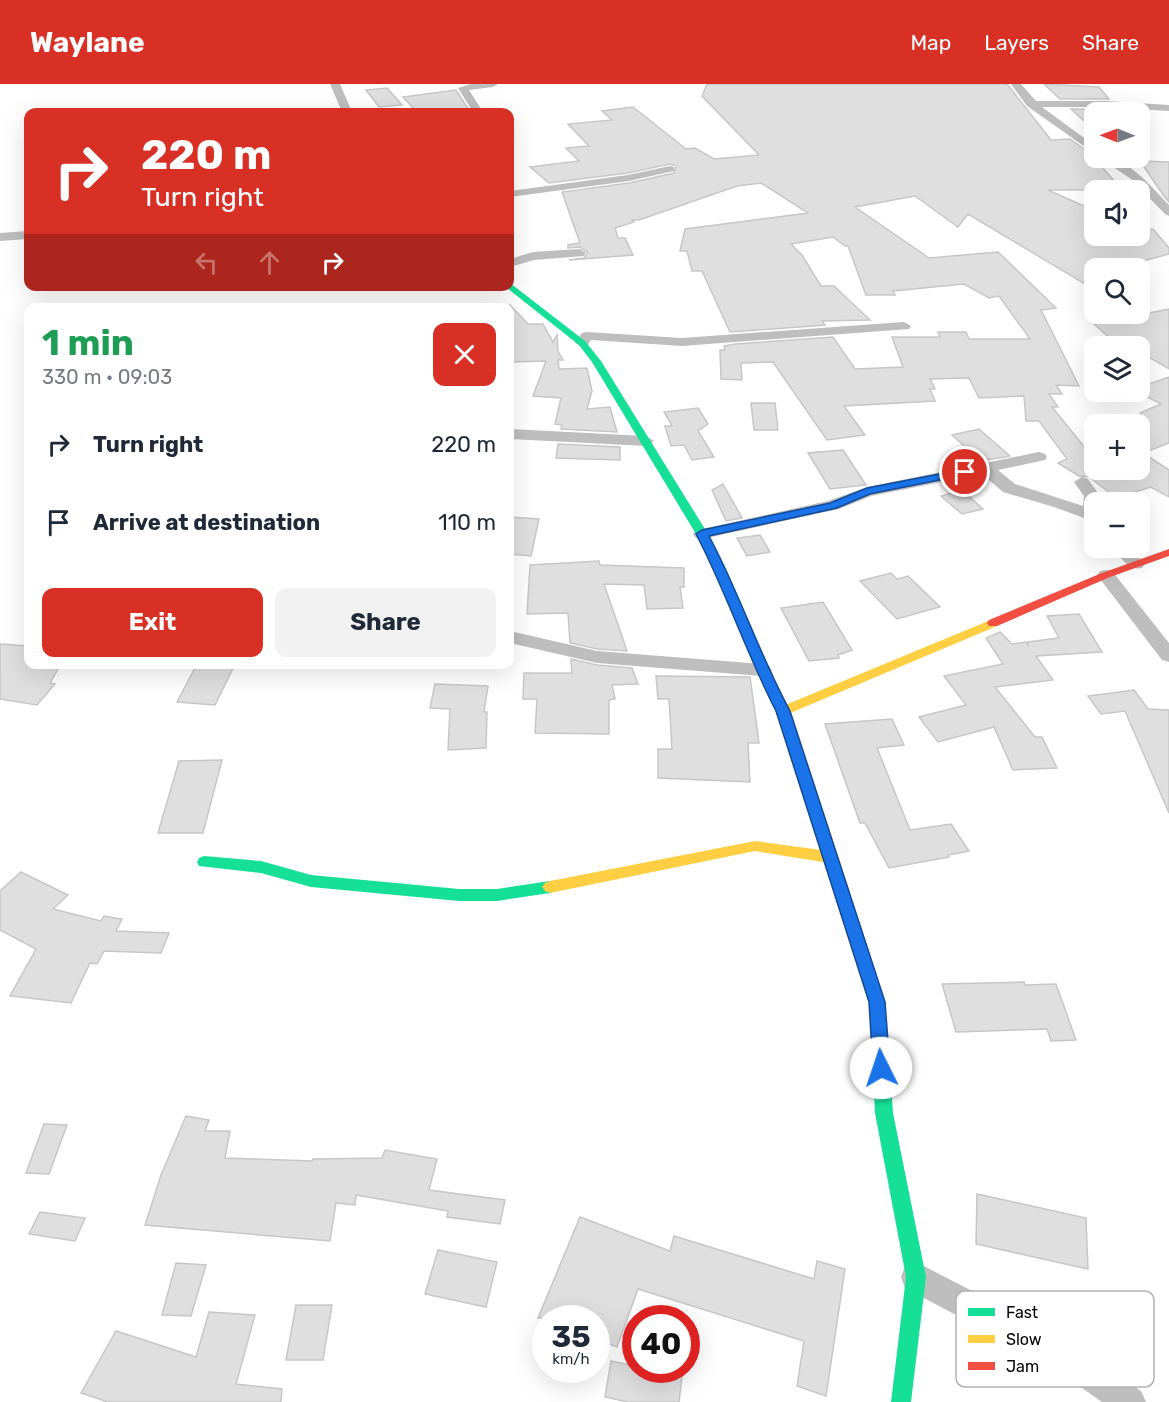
<!DOCTYPE html>
<meta charset="utf-8">
<style>
:root{--surface:#fff;--page:#f2f2f3;--text:#1f2937;--muted:#747a83;--accent:#d93025}
body{margin:0;font-family:Rubik,sans-serif;background:var(--page);color:var(--text);height:100vh;display:flex;flex-direction:column;font-size:22px;white-space:nowrap}
*{box-sizing:border-box;margin:0}
p{font-size:20px;color:var(--muted)}
.icon{flex:none;width:33px;height:33px;fill:none;stroke:currentColor;stroke-width:2;stroke-linecap:round;stroke-linejoin:round}
.map{position:relative;flex:1;overflow:hidden}
.drawer{position:absolute;left:24px;top:219px;width:490px;height:366px;display:flex;flex-direction:column;background:var(--surface);border-radius:12px;box-shadow:0 6px 24px #0002}
.drawer>*{flex:none}
.guide{position:absolute;left:24px;top:24px;width:490px;height:183px;border-radius:12px;box-shadow:0 6px 24px #0002;background:#d93025;color:#fff;overflow:hidden}
.needle{width:39px;rotate:271deg}
.fabs{position:absolute;left:1084px;top:18px;display:grid;gap:12px}
.fabs a{display:grid;place-items:center;width:66px;height:66px;border-radius:12px;background:var(--surface);box-shadow:0 6px 24px #0002;font-size:30px}
.speed{position:absolute;left:532px;top:1221px;display:flex;gap:12px;font-size:30px;font-weight:700;text-align:center}
.speed>*{display:grid;place-content:center;width:78px;height:78px;border-radius:50%;background:var(--surface);box-shadow:0 6px 24px #0002;line-height:1}
.speed small{font-size:15px;font-weight:400}
.speed .limit{border:9px solid #d22;background:#fff;color:#111}
.pin{position:absolute;display:grid;place-items:center;width:51px;height:51px;color:#fff;margin:-26px;border:3px solid #fff;border-radius:50%;box-shadow:0 2px 6px #0007}
.me{position:absolute;width:66px;margin:-33px;rotate:356deg;stroke-linejoin:round;filter:drop-shadow(0 0 4px #0008)}
.turn{display:flex;align-items:center;gap:21px;height:126px;padding:0 18px;font-size:27px}
.turn .icon{width:78px;height:78px;stroke-width:2.5}
.turn b{display:block;font-size:42px;line-height:51px}
.lanes{display:flex;align-items:center;height:57px;padding:0 18px;background:#0003;justify-content:center;gap:30px;direction:ltr}
.lanes .off{opacity:.35}
.round{display:grid;place-items:center;flex:none;width:63px;height:63px;border-radius:12px;background:var(--page)}
.summary{display:flex;align-items:center;justify-content:space-between;height:102px;padding:0 18px}
h1{font-size:36px;font-weight:700;line-height:45px;color:#1e9e55}
.action{display:flex;gap:12px;margin-top:auto;padding:12px 18px}
.action a{flex:1;height:69px;border-radius:12px;background:var(--accent);color:#fff;font-size:24px;font-weight:700;line-height:69px;text-align:center}
.action a+a{background:var(--page);color:var(--text)}
ul{padding:0;list-style:none}
li{display:flex;align-items:center;gap:18px;height:78px;padding:0 18px}
li div{flex:1}
li b{display:block;font-size:22px}
li em{font-style:normal}
header{display:flex;align-items:center;gap:36px;box-sizing:border-box;height:84px;padding:0 30px;background:var(--accent);color:#fff}
header strong{font-size:28px}
nav{display:flex;gap:33px;margin-inline-start:auto;font-size:21px}
.map>svg:first-child{display:block}
.building{fill:#dfdfdf;stroke:#c7c7c7;stroke-width:1.5}
.lines{fill:none;stroke-linecap:round;stroke-linejoin:round}
.street{fill:#bebebe;fill-rule:evenodd}
.fast{fill:#16e098;fill-rule:evenodd}
.slow{fill:#ffcf43;fill-rule:evenodd}
.jam{fill:#f24e42;fill-rule:evenodd}
.route{fill:#1a73e8;stroke:#114b97;stroke-width:1.5}
.key{fill:#fff;stroke:#b2b2b2;stroke-width:1.5}
.key-label{font-size:16px;fill:#000}
</style>
<header>
<strong>Waylane</strong>
<nav><a>Map</a><a>Layers</a><a>Share</a></nav>
</header>
<div class="map">
<svg width="1169" height="1318" viewBox="0 0 1169 1318">
<rect width="100%" height="100%" fill="#fff"/>
<g class="building">
<polygon points="707,0 1007,0 1051,56 1070,55 1091,70 1122,106 1048,106 1095,127 1095,152 1140,152 1140,147 1153,145 1169,164 1169,170 1129,181 1123,178 1095,184 1095,206 968,130 958,143 915,112 855,123 929,174 998,168 1056,224 1041,226 1079,302 1056,301 1062,310 1049,310 1058,323 1052,323 1095,376 1095,386 1102,386 1104,388 1111,386 1140,386 1140,329 1161,320 1138,308 1140,303 1169,293 1169,359 1143,369 1169,386 1169,413 1151,403 1122,412 1124,415 1122,418 1089,393 1079,392 1058,379 1067,375 1039,337 1026,337 1024,312 979,314 969,294 930,295 935,305 930,305 935,317 844,322 865,351 827,356 773,278 741,279 742,296 721,295 720,266 725,266 724,262 735,260 833,253 855,285 903,283 892,253 940,253 938,248 966,248 969,255 1030,255 999,212 989,214 964,200 893,207 895,211 866,211 848,162 845,162 833,153 791,160 802,171 821,202 834,202 870,236 822,237 825,241 730,248 702,187 692,187 687,167 680,167 685,145 808,129 761,99 737,102 639,136 632,136 634,138 615,144 618,154 625,154 633,171 569,176 584,174 588,169 580,163 568,164 568,161 580,159 562,108 629,99 674,89 676,82 670,80 628,89 549,99 530,83 579,77 566,64 589,62 568,40 612,36 602,27 633,23 686,65 695,64 714,75 759,71 702,12"/>
<polygon points="1044,0 1099,3 1109,15 1060,15"/>
<polygon points="387,4 402,21 379,23 366,6"/>
<polygon points="456,6 469,26 417,28 403,13"/>
<polygon points="1071,25 1119,26 1121,28 1095,28 1095,47"/>
<polygon points="1140,77 1169,78 1169,118 1164,112"/>
<polygon points="510,221 528,240 543,240 553,258 557,251 558,267 563,276 558,276 559,285 587,284 592,307 587,325 610,323 617,348 561,345 562,341 555,340 561,314 533,312 546,277 510,278"/>
<polygon points="1169,225 1169,285 1140,268 1140,262 1131,262 1118,255 1111,255 1094,240"/>
<polygon points="751,319 775,319 778,346 754,346"/>
<polygon points="698,324 708,340 698,347 714,373 692,376 684,361 671,362 665,342 672,342 664,328"/>
<polygon points="979,345 1010,372 981,377 952,351"/>
<polygon points="558,360 620,363 620,376 556,374"/>
<polygon points="843,366 866,401 830,405 808,369"/>
<polygon points="723,400 742,434 726,437 712,406"/>
<polygon points="962,406 983,425 962,430 941,412"/>
<polygon points="510,433 539,435 531,472 510,470"/>
<polygon points="760,451 770,468 747,472 737,454"/>
<polygon points="599,477 600,481 684,484 684,503 680,503 683,524 647,525 644,501 604,500 627,567 597,565 570,559 568,529 527,530 530,481"/>
<polygon points="891,489 897,495 908,492 940,523 897,535 860,497"/>
<polygon points="823,518 852,566 838,571 839,574 809,577 781,524"/>
<polygon points="1079,530 1102,568 1036,572 1053,596 995,603 1035,653 1042,653 1057,684 1013,686 994,643 938,658 919,633 966,621 944,592 1003,580 986,554 1000,548 1012,560 1026,558 1028,561 1028,558 1059,554 1047,532"/>
<polygon points="0,560 28,562 28,580 61,580 50,599 55,600 37,621 0,615"/>
<polygon points="571,575 597,581 632,584 638,600 612,601 615,615 609,616 609,650 535,649 537,615 523,615 524,589 572,589"/>
<polygon points="197,580 235,580 215,621 177,618"/>
<polygon points="656,592 750,593 759,659 748,659 750,698 658,694 658,665 672,665 669,615 658,615"/>
<polygon points="435,600 488,602 484,628 487,628 486,664 448,666 450,625 430,624"/>
<polygon points="1134,606 1148,625 1169,626 1169,729 1125,627 1101,630 1088,612"/>
<polygon points="892,635 904,661 877,664 910,746 951,740 969,767 948,771 949,773 889,784 865,739 860,739 825,640"/>
<polygon points="222,676 203,749 158,749 179,677"/>
<polygon points="21,788 68,811 53,825 101,837 104,832 122,835 116,847 169,849 161,869 104,867 97,880 90,879 71,919 10,912 36,865 0,846 0,807"/>
<polygon points="1024,898 1025,901 1056,900 1076,956 1051,957 1047,945 956,948 942,900"/>
<polygon points="186,1032 209,1036 205,1047 230,1047 225,1074 312,1077 313,1075 382,1074 385,1066 437,1075 429,1106 505,1116 500,1140 447,1133 448,1127 356,1111 355,1121 336,1119 330,1157 145,1141 161,1091"/>
<polygon points="44,1040 67,1041 49,1090 26,1089"/>
<polygon points="977,1110 1086,1134 1088,1185 976,1160"/>
<polygon points="40,1128 85,1134 75,1157 29,1150"/>
<polygon points="580,1133 670,1167 674,1152 814,1195 817,1177 845,1185 826,1312 797,1302 804,1257 638,1205 617,1263 597,1255 597,1234 538,1234"/>
<polygon points="438,1166 497,1178 486,1223 425,1210"/>
<polygon points="176,1179 206,1181 191,1232 162,1231"/>
<polygon points="296,1221 332,1221 323,1276 286,1276"/>
<polygon points="209,1228 255,1231 236,1300 282,1305 281,1318 108,1318 81,1309 116,1247 196,1273"/>
<polygon points="611,1277 636,1282 636,1286 650,1286 682,1292 679,1318 628,1318 605,1313"/>
</g>
<g class="lines">
<g class="street">
<polygon points="330,0 340,0 352,28 342,28"/>
<polygon points="471,0 498,0 493,3 469,6 483,28 473,28 458,4"/>
<polygon points="1011,0 1021,0 1036,17 1105,17 1169,21 1169,27 1105,23 1042,23 1095,62 1095,70 1027,22"/>
<path d="M 1100,74 C 1127,71 1151,103 1169,121 L 1169,132 L 1165,130 L 1131,95 Z"/>
<polygon points="670,82 674,83 674,87 629,97 510,113 510,107 628,91"/>
<polygon points="28,147 28,155 0,157 0,149"/>
<polygon points="580,165 586,169 584,172 534,176 510,183 510,175 533,168"/>
<polygon points="904,238 911,242 909,245 682,262 591,256 587,262 582,263 575,259 582,249 587,248 682,254"/>
<polygon points="510,345 646,352 654,357 646,362 510,355"/>
<polygon points="1039,368 1045,370 1047,373 1045,376 998,386 1015,400 1083,422 1084,412 1074,398 1082,393 1088,395 1100,412 1099,418 1095,418 1095,438 1054,423 1003,408 982,390 871,412 839,425 702,455 696,454 693,450 696,446 702,445 828,417 867,403"/>
<path d="M 1114,464 L 1131,464 L 1145,480 L 1142,484 C 1129,487 1120,474 1114,464 Z"/>
<polygon points="1106,486 1112,487 1169,559 1169,578 1162,576 1097,491 1100,487"/>
<polygon points="510,547 597,567 762,580 769,582 772,586 769,590 762,592 597,579 510,559"/>
<polygon points="916,1178 1067,1256 1141,1307 1146,1318 1102,1318 1045,1278 905,1204 901,1193 905,1182"/>
</g>
<g class="fast">
<polygon points="510,199 585,257 601,277 708,450 727,487 780,610 779,613 774,614 768,610 715,487 696,450 592,278 579,261 507,204 510,202"/>
<polygon points="204,772 261,777 311,791 459,805 497,805 550,797 555,799 558,803 555,807 550,809 497,817 459,817 311,803 261,789 199,782 197,778 199,774"/>
<polygon points="863,868 869,869 871,874 885,918 893,1029 926,1193 911,1318 891,1318 906,1193 875,1029 869,918 855,874 857,869"/>
</g>
<g class="slow">
<polygon points="993,535 999,539 997,542 788,630 783,631 776,627 778,624"/>
<polygon points="755,757 829,767 834,769 836,773 834,777 829,779 755,767 550,809 545,807 542,803 545,799 550,797"/>
</g>
<g class="jam">
<polygon points="1169,465 1169,472 1110,493 997,542 989,542 987,539 989,536 1102,489"/>
<polygon points="774,606 779,607 790,627 871,874 869,879 863,880 857,879 855,874 776,627 768,610"/>
</g>
</g>
<path class="route" d="M 965,385 L 970,388 L 969,390 L 870,410 L 837,424 L 709,452 C 739,508 759,570 790,627 L 885,918 L 890,984 L 888,989 L 881,992 L 875,989 L 873,984 L 869,918 L 776,627 C 746,569 726,507 696,450 L 702,446 L 830,419 L 867,404 Z"/>
<rect x="956" y="1207" width="198" height="96" rx="9" class="key"/>
<rect x="968" y="1224" width="27" height="8" fill="#16e098"/>
<rect x="968" y="1251" width="27" height="8" fill="#ffcf43"/>
<rect x="968" y="1278" width="27" height="8" fill="#f24e42"/>
<g class="key-label">
<text x="1006" y="1234">Fast</text>
<text x="1006" y="1261">Slow</text>
<text x="1006" y="1288">Jam</text>
</g>
</svg>
<div class="fabs">
<a><svg class="needle" viewBox="-14 -14 28 28"><path d="M0-13l5 13h-10z" fill="#e53935"/><path d="M0 13l5-13h-10z" fill="#747a83"/></svg></a>
<a><svg class="icon" aria-label="sound" viewBox="0 0 24 24"><path d="M4 9h4l5-4v14l-5-4H4zM17 9q2 3 0 6"/></svg></a>
<a><svg class="icon" aria-label="search" viewBox="0 0 24 24"><circle cx="10" cy="10" r="6"/><path d="M15 15l6 6"/></svg></a>
<a><svg class="icon" aria-label="layers" viewBox="0 0 24 24"><path d="M12 4l9 5-9 5-9-5zM3 14l9 5 9-5"/></svg></a>
<a>+</a>
<a>−</a>
</div>
<div class="speed"><div>35<small>km/h</small></div><div class="limit">40</div></div>
<div class="pin" style="left:965px;top:388px;background:#d93025"><svg class="icon" aria-label="arrive" viewBox="0 0 24 24"><path d="M6 21V4h12l-3 4 3 4H6"/></svg></div>
<svg class="me" style="left:881px;top:984px" viewBox="-20 -20 40 40"><circle r="19" fill="#fff"/><path d="M0-13L10 11 0 6-10 11z" fill="#1a73e8"/></svg>
<div class="guide">
<div class="turn"><svg class="icon" aria-label="right" viewBox="0 0 24 24"><path d="M7 20v-9h11M14 6l5 5-5 5"/></svg><div><b>220 m</b>Turn right</div></div>
<div class="lanes"><svg class="icon off" aria-label="left" viewBox="0 0 24 24"><path d="M17 20v-9H6M10 6l-5 5 5 5"/></svg><svg class="icon off" aria-label="ahead" viewBox="0 0 24 24"><path d="M12 20V5M6 11l6-6 6 6"/></svg><svg class="icon" aria-label="right" viewBox="0 0 24 24"><path d="M7 20v-9h11M14 6l5 5-5 5"/></svg></div>
</div>
<section class="drawer">
<div class="summary"><div><h1>1 min</h1><p>330 m · 09:03</p></div><a class="round" style="background:#d93025;color:#fff"><svg class="icon" aria-label="close" viewBox="0 0 24 24"><path d="M6 6l12 12M18 6L6 18"/></svg></a></div>
<ul>
<li><svg class="icon" aria-label="right" viewBox="0 0 24 24"><path d="M7 20v-9h11M14 6l5 5-5 5"/></svg><div><b>Turn right</b></div><em>220 m</em></li>
<li><svg class="icon" aria-label="arrive" viewBox="0 0 24 24"><path d="M6 21V4h12l-3 4 3 4H6"/></svg><div><b>Arrive at destination</b></div><em>110 m</em></li>
</ul>
<div class="action"><a>Exit</a><a>Share</a></div>
</section>
</div>
